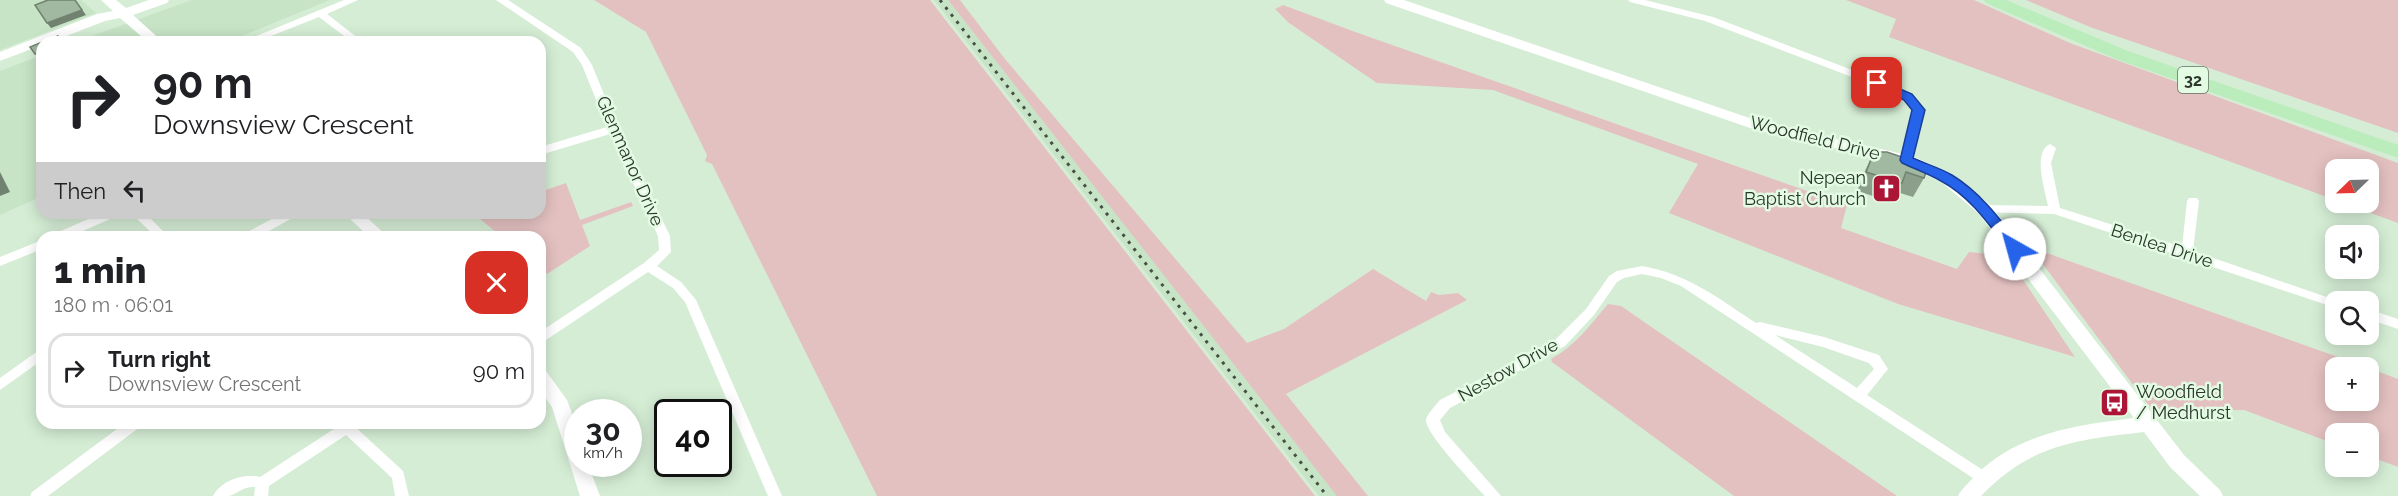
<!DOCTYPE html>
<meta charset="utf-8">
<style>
:root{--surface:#fff;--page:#f6f6f6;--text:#202124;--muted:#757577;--line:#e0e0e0}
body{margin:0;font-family:Raleway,sans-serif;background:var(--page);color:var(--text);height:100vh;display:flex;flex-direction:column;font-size:22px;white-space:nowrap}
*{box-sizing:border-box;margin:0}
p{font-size:20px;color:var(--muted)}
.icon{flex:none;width:33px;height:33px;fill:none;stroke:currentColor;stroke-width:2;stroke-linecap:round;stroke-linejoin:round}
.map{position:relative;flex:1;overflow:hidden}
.details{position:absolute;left:36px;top:231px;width:510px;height:198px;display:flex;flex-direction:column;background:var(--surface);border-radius:18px;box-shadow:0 3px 15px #0003}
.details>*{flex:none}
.guide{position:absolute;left:36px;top:36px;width:510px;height:183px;border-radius:18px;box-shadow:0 3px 15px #0003;background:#fff;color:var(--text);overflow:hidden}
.needle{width:39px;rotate:247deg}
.buttons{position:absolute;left:2325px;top:159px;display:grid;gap:12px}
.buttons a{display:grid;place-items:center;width:54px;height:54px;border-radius:12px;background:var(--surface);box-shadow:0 3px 15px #0003;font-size:30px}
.speed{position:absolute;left:564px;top:399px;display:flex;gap:12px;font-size:30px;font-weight:700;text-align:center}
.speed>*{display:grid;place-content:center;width:78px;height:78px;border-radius:50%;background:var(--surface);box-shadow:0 3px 15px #0003;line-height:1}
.speed small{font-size:15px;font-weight:400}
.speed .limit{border:3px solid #111;border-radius:9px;background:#fff;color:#111}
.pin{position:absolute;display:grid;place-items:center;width:51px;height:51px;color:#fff;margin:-26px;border-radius:12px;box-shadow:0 3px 9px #0006}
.me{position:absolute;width:66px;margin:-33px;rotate:322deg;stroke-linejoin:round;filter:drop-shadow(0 0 4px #0008)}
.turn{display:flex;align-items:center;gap:21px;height:126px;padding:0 18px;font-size:27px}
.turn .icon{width:78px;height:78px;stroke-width:2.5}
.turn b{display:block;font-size:42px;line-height:51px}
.then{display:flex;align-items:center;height:57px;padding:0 18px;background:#0003;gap:12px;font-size:22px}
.round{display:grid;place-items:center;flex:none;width:63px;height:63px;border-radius:18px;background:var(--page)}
.headline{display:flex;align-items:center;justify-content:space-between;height:102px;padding:0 18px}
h1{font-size:36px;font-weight:800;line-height:45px}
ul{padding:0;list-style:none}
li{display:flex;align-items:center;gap:18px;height:75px;margin:0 12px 9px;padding:0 6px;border:3px solid var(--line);border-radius:18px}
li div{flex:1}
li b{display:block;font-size:22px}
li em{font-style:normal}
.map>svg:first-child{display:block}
.built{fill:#c7e4c6}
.green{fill:#e4c1c1}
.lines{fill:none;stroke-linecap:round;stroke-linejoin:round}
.street{fill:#fff;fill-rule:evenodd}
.secondary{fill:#fff;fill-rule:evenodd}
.primary{fill:#bbecbc;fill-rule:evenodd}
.rail{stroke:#445044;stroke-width:3;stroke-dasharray:3 6;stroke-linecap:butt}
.wall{fill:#8b9f8a}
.shaded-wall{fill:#718271}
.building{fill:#a2b9a1;stroke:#718271;stroke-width:1.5}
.route{fill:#2563eb;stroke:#184099;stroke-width:1.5}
.labels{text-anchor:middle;stroke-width:5;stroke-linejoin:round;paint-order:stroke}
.shield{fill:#e2fbe2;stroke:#637163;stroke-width:1.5}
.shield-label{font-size:16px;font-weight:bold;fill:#2c362c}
.street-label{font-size:18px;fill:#2c362c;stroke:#e2fbe2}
.poi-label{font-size:18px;fill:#2c362c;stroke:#e2fbe2;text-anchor:end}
</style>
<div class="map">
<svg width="2398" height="496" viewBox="0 0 2398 496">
<rect width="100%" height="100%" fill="#d5edd5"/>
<g class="built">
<polygon points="0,0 81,0 96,13 0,50"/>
<polygon points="192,0 330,0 227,42 75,42"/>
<polygon points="934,0 948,0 1338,496 1319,496"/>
<polygon points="42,55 42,196 0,215 0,71"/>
</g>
<g class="green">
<polygon points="594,0 930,0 1315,496 877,496 712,164 705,161 707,155 646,32"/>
<polygon points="948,0 960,0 1005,59 1247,343 1284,329 1373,269 1426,301 1431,292 1439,295 1458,293 1467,300 1286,394 1368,496 1337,496"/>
<polygon points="1846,0 1974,0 2070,43 2398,163 2398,223 2343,203 2368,202 2368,170 2336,170 2335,200 1889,37 1896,19"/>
<polygon points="2026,0 2398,0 2398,133 2090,27"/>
<polygon points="1283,5 1358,33 1847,205 1841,228 1957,269 1969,252 2007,256 2075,357 1898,304 1669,213 1698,164 1493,90 1377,83 1289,23 1275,9"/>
<polygon points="566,183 580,220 631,202 633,206 582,225 590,246 547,274 540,269 540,237 502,237 474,214 540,213 540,192"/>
<polygon points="2030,247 2366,367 2336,368 2336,400 2368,400 2369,368 2398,379 2398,467 2369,456 2368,434 2336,434 2335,444 2244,410 2157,411 2149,406"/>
<path d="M 1608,304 L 1621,306 L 1897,496 L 1734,496 L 1552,362 L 1551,359 C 1575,346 1591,324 1608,304 Z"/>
</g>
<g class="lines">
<g class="street">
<polygon points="344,0 358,0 327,14 363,42 352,42 319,17 256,42 242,42"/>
<polygon points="496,0 508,0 581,48 592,65 618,129 670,236 671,252 657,266 681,282 696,300 782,496 768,496 685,302 673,288 648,272 540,344 540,332 644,263 659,250 658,236 610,134 540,155 540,147 607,127 582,65 573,52"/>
<polygon points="1628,0 1645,0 1713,17 1881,81 1912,95 1924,110 1913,160 1907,164 1901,160 1914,110 1904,99 1873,85 1705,21 1630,2"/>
<path d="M 2050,144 L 2056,148 L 2051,163 L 2060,208 L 2182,247 L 2187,201 L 2189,198 L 2197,198 L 2199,201 L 2193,251 L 2341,302 L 2336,302 L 2336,308 L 2054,214 L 1980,212 L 1978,209 L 1980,206 L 1984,205 L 2048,206 C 2045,190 2032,152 2050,144 Z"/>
<polygon points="102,213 119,213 117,216 69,237 52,237 54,234"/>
<polygon points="127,213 145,213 169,237 156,237 136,218 129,216"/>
<polygon points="283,213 298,213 296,216 258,237 242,237 244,234"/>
<polygon points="42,240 42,249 0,266 0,257"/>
<path d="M 1642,266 C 1688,274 1718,298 1756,323 L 1760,322 L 1824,337 L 1879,355 L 1888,369 L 1867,395 L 1989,474 L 1991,478 L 1989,482 L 1984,484 L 1979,482 L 1681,286 L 1661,278 L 1642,274 L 1624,278 L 1617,282 L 1594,315 L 1565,346 L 1450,408 L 1440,420 L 1445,432 L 1501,496 L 1485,496 C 1474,484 1424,433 1426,419 C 1428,413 1436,405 1440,400 L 1555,340 L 1586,309 L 1609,276 L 1617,271 ZM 1775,335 L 1823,347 L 1869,363 L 1874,369 L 1857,388 Z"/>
<polygon points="2368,309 2398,319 2398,329 2368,319"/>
<polygon points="42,348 42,360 0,390 0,378"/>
<polygon points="125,423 142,423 140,427 48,496 30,496 32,492"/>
<path d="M 335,423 L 351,423 L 403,471 L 409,496 L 395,496 L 392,478 L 346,435 L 269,486 L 268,496 L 254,496 L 255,487 C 241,487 240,493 229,496 C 225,496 217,496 213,496 C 221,480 244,473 260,477 L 337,427 Z"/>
</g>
<g class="secondary">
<polygon points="101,0 116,0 126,8 149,0 169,0 167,3 133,15 163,42 148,42 120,18 105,21 51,42 42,42 42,45 0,61 0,52 97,14 113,11"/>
<path d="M 1384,0 L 1404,0 L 1764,123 L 1912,156 L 1953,174 L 1990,205 L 2184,455 L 2220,490 L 2223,496 L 2200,496 L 2170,467 L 2144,432 C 2076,440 2031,444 1981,496 L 1958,496 C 1962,488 1970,482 1976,475 C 2018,433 2077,425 2134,418 L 1978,213 L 1941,182 L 1903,164 L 1756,130 L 1386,3 Z"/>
<polygon points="344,213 362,213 388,237 369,237"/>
<polygon points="540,369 546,371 567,400 578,429 578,464 588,464 600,496 580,496 552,407 540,390"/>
</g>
<polygon class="primary" points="1984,0 2006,0 2128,51 2398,145 2398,158 2116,59 1986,3"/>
<polyline class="rail" points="940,0 1327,496"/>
</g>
<polygon class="wall" points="1874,152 1924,178 1913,197 1897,192 1892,202 1857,191 1865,171"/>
<g class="shaded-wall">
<polygon points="75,0 86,15 51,28 47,23"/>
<polygon points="42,52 42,63 35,54"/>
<polygon points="0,172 10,192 0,196"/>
</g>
<g class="building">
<polygon points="48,0 75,0 82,10 47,23 35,5"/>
<polygon points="58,36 63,42 42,42"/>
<polygon points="42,42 42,52 35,54 30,47"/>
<polygon points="1874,152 1887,152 1928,166 1924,178 1906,172 1902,183 1866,172"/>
</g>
<path class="route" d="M 1877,79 L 1912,94 L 1925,110 L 1913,158 C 1926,164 1940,168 1952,175 C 1981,193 2000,219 2020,245 L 2022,249 L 2020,252 L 2010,252 C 1990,226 1971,197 1941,181 C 1929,174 1915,169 1902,163 L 1900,160 L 1912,110 L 1904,100 L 1873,85 L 1873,80 Z"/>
<defs>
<symbol id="church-square" viewBox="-11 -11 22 22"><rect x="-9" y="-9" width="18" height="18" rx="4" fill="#ac1636" stroke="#e2fbe2"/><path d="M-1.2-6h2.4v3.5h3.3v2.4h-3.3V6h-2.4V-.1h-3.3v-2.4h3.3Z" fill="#fff"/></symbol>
<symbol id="bus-square" viewBox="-11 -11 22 22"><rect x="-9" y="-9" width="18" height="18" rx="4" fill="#ac1636" stroke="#e2fbe2"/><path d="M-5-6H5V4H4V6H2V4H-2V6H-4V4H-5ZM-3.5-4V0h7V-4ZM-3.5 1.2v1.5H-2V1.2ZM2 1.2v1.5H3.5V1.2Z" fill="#fff"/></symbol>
</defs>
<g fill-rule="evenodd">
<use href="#church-square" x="1870" y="172" width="33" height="33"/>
<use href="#bus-square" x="2098" y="386" width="33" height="33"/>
</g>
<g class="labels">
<rect class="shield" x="2178" y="67" width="30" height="26" rx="4.5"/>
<g class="shield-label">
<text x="2193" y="86">32</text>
</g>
<g class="street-label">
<text transform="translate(1815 138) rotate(14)" y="6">Woodfield Drive</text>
<text transform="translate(630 161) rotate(66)" y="6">Glenmanor Drive</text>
<text transform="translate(2162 246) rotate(18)" y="6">Benlea Drive</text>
<text transform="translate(1508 370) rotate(-29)" y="6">Nestow Drive</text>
</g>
<g class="poi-label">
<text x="1866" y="184">Nepean<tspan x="1866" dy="21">Baptist Church</tspan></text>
<text x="2136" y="398" text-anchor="start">Woodfield<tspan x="2136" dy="21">/ Medhurst</tspan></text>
</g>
</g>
</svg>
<div class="buttons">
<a><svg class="needle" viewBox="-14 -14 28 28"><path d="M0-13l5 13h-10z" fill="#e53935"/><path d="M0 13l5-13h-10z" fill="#757577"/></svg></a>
<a><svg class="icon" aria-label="sound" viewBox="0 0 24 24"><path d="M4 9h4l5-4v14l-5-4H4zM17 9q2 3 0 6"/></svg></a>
<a><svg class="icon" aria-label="search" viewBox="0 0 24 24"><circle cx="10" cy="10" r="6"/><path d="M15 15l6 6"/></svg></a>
<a>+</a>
<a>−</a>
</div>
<div class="speed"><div>30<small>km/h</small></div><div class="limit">40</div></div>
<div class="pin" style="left:1877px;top:83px;background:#d93025"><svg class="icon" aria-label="arrive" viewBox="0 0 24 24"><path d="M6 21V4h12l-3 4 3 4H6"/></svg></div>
<svg class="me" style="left:2015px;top:249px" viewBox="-20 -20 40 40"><circle r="19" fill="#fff"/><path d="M0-13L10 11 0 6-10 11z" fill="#2563eb"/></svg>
<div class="guide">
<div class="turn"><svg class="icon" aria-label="right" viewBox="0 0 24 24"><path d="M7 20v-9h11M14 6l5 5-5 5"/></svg><div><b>90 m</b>Downsview Crescent</div></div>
<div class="then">Then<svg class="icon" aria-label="left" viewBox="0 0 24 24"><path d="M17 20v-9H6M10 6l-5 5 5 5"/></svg></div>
</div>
<section class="details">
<div class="headline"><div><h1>1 min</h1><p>180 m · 06:01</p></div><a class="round" style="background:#d93025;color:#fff"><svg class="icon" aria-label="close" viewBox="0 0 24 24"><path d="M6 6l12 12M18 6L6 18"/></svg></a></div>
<ul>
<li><svg class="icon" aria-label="right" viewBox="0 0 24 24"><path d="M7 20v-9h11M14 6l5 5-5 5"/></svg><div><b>Turn right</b><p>Downsview Crescent</p></div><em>90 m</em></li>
</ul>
</section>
</div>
